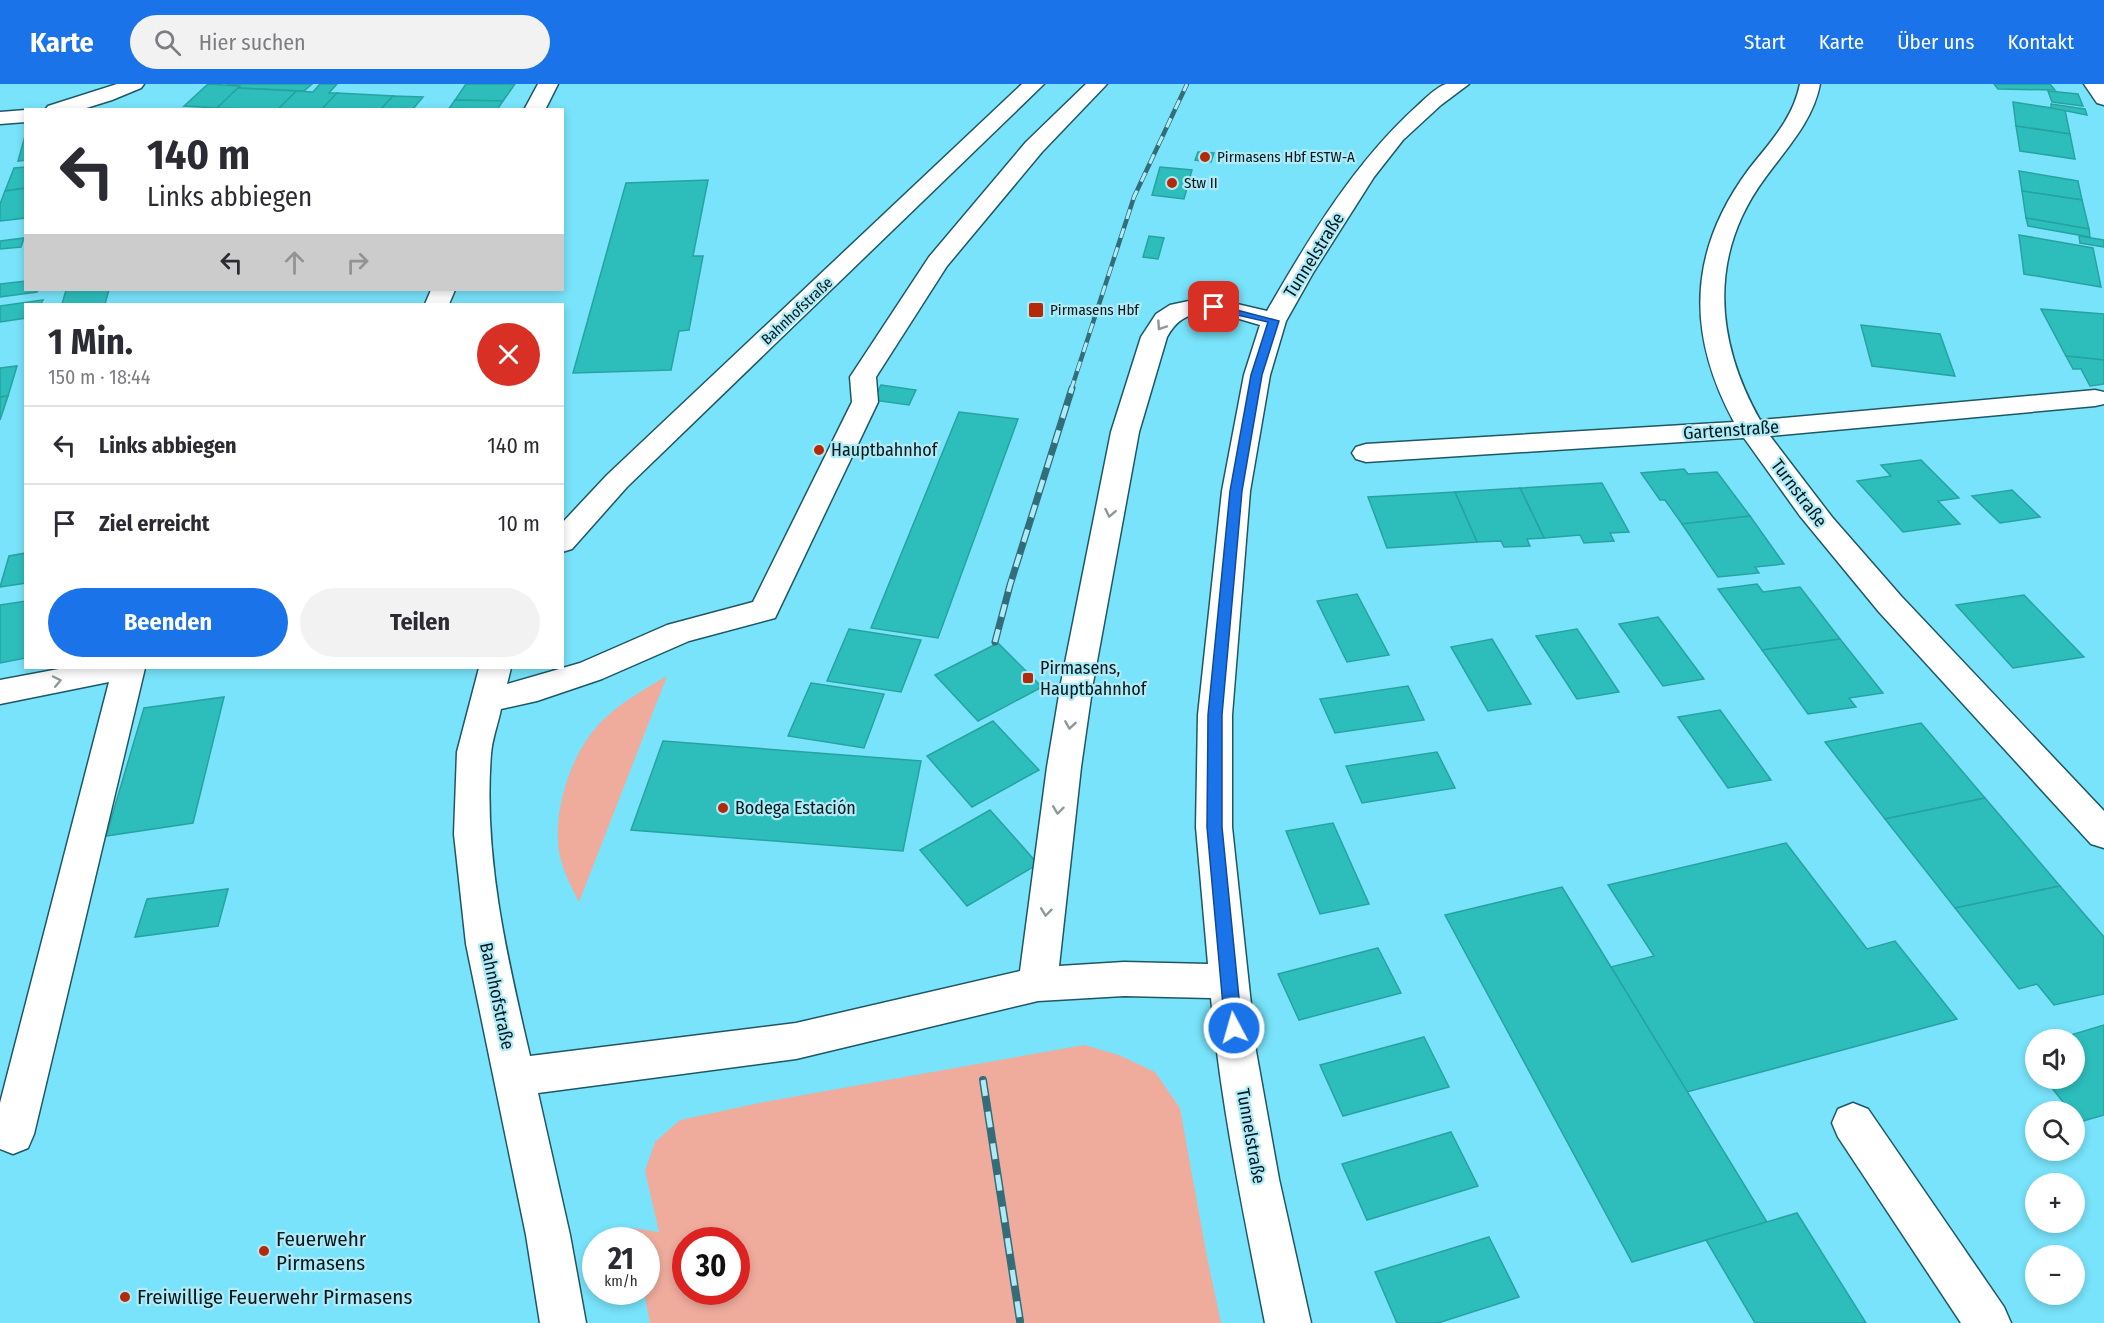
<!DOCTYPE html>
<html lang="de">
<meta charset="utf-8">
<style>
:root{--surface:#fff;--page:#f2f2f3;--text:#2b2b33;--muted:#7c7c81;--line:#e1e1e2;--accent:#1a73e8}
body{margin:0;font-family:"Fira Sans Condensed",sans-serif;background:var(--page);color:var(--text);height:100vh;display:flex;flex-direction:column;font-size:22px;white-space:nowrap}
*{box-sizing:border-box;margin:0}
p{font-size:20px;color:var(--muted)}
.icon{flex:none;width:33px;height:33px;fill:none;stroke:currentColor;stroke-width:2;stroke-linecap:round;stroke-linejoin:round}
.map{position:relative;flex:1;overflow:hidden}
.sheet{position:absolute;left:24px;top:219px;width:540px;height:366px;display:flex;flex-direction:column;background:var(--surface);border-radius:0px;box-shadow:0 3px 9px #0003}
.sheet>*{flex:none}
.banner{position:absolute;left:24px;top:24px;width:540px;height:183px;border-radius:0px;box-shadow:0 3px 9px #0003;background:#fff;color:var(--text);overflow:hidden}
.buttons{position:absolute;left:2025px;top:945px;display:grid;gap:12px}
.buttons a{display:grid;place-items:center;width:60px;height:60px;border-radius:50%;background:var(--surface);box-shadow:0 3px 9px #0003;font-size:30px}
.speed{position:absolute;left:582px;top:1143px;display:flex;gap:12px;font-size:30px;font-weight:700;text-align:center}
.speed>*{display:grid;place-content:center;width:78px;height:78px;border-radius:50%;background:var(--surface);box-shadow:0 3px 9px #0003;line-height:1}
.speed small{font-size:15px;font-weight:400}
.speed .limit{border:9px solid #d22;background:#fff;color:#111}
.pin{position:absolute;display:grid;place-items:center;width:51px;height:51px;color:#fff;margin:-26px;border-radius:12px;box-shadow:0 3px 9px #0006}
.me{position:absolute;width:66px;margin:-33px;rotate:354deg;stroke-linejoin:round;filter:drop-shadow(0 0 4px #0008)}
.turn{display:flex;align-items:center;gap:21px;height:126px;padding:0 24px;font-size:27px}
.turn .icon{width:78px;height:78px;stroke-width:2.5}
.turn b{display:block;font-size:42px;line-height:51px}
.lanes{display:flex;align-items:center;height:57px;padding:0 24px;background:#0003;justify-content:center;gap:30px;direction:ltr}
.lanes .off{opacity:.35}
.round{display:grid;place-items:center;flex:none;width:63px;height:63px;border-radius:32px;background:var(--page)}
.overview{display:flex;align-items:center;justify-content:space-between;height:102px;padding:0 24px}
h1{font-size:36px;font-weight:700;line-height:45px}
.primary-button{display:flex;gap:12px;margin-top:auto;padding:12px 24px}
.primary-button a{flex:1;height:69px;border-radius:36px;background:var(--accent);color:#fff;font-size:24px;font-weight:700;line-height:69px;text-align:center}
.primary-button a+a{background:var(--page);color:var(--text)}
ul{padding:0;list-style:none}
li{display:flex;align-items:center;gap:18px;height:78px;padding:0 24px;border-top:2px solid var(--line)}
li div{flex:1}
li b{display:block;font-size:22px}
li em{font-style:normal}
header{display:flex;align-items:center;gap:36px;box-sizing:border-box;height:84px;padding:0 30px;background:var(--accent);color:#fff}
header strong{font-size:28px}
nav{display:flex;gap:33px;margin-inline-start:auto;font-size:21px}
.search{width:420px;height:54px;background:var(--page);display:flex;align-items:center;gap:15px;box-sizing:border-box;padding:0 21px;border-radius:33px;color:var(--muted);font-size:22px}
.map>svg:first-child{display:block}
.green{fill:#efac9d;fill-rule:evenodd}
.building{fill:#2dbebc;stroke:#26a3a1;stroke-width:1.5}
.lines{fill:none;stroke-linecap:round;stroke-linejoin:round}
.minor-casing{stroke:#1e5864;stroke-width:3}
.minor{fill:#fff;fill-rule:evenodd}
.rail-far2-casing{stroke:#336d79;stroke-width:4.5}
.rail-far1-casing{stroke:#336d79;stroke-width:7}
.rail-casing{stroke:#336d79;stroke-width:8}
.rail-far2{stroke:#afeaf7;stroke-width:3;stroke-dasharray:10;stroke-linecap:butt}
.rail-far1{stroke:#afeaf7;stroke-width:4.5;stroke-dasharray:13;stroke-linecap:butt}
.rail{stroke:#afeaf7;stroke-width:5;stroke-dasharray:16;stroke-linecap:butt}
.oneway{stroke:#8d989a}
.route{fill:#1a73e8;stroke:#114b97;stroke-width:1.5}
.poi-dot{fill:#b42907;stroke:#afeaf7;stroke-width:2}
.labels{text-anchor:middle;stroke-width:4.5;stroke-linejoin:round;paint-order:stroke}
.far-poi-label{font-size:15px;fill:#02191e;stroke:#afeaf7;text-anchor:start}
.far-street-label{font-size:15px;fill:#02191e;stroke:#afeaf7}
.street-label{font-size:18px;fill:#02191e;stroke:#afeaf7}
.poi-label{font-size:18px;fill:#02191e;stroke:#afeaf7;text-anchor:start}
.near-poi-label{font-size:21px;fill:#02191e;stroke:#afeaf7;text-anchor:start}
</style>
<header>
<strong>Karte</strong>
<div class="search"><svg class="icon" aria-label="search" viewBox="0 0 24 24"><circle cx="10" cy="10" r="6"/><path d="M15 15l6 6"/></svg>Hier suchen</div>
<nav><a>Start</a><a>Karte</a><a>Über uns</a><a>Kontakt</a></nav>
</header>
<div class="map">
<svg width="2104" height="1239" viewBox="0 0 2104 1239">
<rect width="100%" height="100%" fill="#78e3fa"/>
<g class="green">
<path d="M 667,592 L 579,818 C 573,806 566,793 562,780 C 548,737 570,667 603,636 C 622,618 644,605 667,592 Z"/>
<path d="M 1084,961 L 1119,971 L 1155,988 L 1180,1024 L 1206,1168 L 1221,1239 L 650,1239 L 644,1208 L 646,1208 L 646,1156 L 635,1156 L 632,1144 L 659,1148 L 645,1087 L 655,1058 L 680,1036 L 764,1018 ZM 686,1156 L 736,1156 L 736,1208 L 686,1208 Z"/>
</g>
<g class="building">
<polygon points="208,0 240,2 217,24 184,22"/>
<polygon points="229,0 312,0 304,7 238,4 240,2 227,1"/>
<polygon points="320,0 337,0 329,9 337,9 321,26 277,26 296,7 313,8"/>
<polygon points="466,0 515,0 503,17 455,16"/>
<polygon points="1994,0 2050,0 2055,6 1998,5"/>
<polygon points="238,4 296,7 277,26 217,24"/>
<polygon points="2048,7 2078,10 2083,22 2052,18"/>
<polygon points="337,9 393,12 380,26 321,26"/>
<polygon points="393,12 423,13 412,26 380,26"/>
<polygon points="455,16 503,17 497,26 448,26"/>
<polygon points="2013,18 2065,26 2070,50 2016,42"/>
<polygon points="2051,20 2085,25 2087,31 2051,24"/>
<polygon points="2016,42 2070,50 2075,75 2020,67"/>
<polygon points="25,52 26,76 18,77"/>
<polygon points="1198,68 1214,69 1211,78 1195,76"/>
<polygon points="26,83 26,104 5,107 14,84"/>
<polygon points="1160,83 1192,86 1184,115 1152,111"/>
<polygon points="2019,87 2078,97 2082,116 2022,107"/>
<polygon points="708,96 693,172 703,172 689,246 679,247 671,286 573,289 626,99"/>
<polygon points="26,104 26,134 0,137 0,120 5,107"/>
<polygon points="2022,107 2082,116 2089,145 2026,134"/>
<polygon points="2026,134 2089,145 2090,153 2028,142"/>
<polygon points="2019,151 2093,164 2101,203 2024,190"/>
<polygon points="1149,152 1164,154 1158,175 1143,173"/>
<polygon points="2079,152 2104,156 2104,163 2080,159"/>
<polygon points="24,154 21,163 0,165 0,157"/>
<polygon points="26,197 26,206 38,206 37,208 0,213 0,200"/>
<polygon points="66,206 109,206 105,220 62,220"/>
<polygon points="43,216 41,220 26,220 26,234 0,238 0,222"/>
<polygon points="2041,225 2104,230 2104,276 2066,272"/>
<polygon points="1861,241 1940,250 1955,292 1872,282"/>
<polygon points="2066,272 2104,276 2104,300 2090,302 2081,285 2073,285"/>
<polygon points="17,282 8,312 0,313 0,284"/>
<polygon points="881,301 916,306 909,321 873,316"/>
<polygon points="8,312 0,336 0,313"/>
<polygon points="959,328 1018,335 938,554 871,544"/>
<polygon points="1921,376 1959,414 1938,417 1960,440 1903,448 1857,397 1891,392 1881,381"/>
<polygon points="1684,385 1688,390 1717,388 1750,432 1682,440 1665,416 1660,416 1641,389"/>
<polygon points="1602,399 1629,448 1610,449 1614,457 1584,459 1580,451 1544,454 1520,404"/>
<polygon points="1520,404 1544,454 1527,455 1530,462 1504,463 1501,457 1477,458 1455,408"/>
<polygon points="2012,406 2040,433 2000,439 1972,412"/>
<polygon points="1455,408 1477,458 1387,464 1368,413"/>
<polygon points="1750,432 1784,480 1755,483 1759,489 1718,493 1682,440"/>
<polygon points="26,469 26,499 0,503 9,472"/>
<polygon points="1757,500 1763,508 1800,503 1840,555 1762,566 1718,505"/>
<polygon points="1357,510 1389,571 1347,578 1317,517"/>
<polygon points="2024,511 2084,573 2013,584 1956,521"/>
<polygon points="26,517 26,574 0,579 0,521"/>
<polygon points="1658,533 1704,595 1663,602 1619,540"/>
<polygon points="849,545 921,556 901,608 827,597"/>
<polygon points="1577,545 1619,608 1577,615 1536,552"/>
<polygon points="1492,555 1531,620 1488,627 1451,563"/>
<polygon points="1840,555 1883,609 1849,614 1856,623 1808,630 1762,566"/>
<polygon points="998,559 1042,603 978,637 935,591"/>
<polygon points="811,599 884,610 864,664 788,652"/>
<polygon points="1408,602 1424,636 1335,649 1320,615"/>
<polygon points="224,613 193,739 106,752 144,624"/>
<polygon points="1720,626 1771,696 1728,704 1678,633"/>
<polygon points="993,637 1039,686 972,723 927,672"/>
<polygon points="1921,639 1985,714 1885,735 1825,658"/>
<polygon points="663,657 921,677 903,767 631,746"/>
<polygon points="1437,668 1455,704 1362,719 1346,682"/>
<polygon points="1985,714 2060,802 1955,824 1885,735"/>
<polygon points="990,726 1038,780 967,822 920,766"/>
<polygon points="1333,739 1369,820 1320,830 1286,747"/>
<polygon points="1786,759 1867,865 1895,857 1957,935 1687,1008 1611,883 1654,872 1608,801"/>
<polygon points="2060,802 2104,853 2104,910 2054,921 2037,900 2019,905 1955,824"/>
<polygon points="1562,803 1611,883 1767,1138 1632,1178 1445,831"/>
<polygon points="228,805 218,842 135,853 147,815"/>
<polygon points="1378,864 1401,909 1299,936 1278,890"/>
<polygon points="2104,941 2104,1031 2080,1038 2074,1032 2074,1028 2071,1028 2044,994 2074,994 2074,974 2077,973 2074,970 2074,956 2061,954"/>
<polygon points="1424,953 1449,1003 1343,1032 1320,981"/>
<polygon points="1451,1048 1478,1102 1367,1136 1342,1080"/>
<polygon points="1797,1129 1866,1239 1755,1239 1706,1156"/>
<polygon points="1489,1153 1519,1213 1438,1239 1397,1239 1375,1188"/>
</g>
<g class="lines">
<defs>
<g id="minor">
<polygon points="117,0 144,0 141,4 112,16 80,26 45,26 48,22"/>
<polygon points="538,0 558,0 545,26 524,26"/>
<polygon points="1022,0 1044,0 627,403 572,465 562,468 562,439 607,391"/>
<path d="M 1086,0 L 1107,0 L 1042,68 L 947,182 L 876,293 L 878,318 L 775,534 L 689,557 L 602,595 L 537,617 L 501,625 C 498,640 492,655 491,670 C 483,772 507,873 530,972 L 796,939 L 1020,887 L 1047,683 L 1061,599 L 1111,348 L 1141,253 L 1156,230 L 1170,221 L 1198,215 L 1237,220 L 1267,227 C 1309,154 1354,79 1417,22 C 1425,15 1436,3 1446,0 C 1453,0 1462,0 1469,0 L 1441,21 L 1403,56 L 1374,93 L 1313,189 L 1286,237 L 1270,291 L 1250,407 L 1232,631 L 1232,743 L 1256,967 L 1279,1095 L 1311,1239 L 1265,1239 C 1244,1131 1221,1023 1211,914 L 1124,912 L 1038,917 L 796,975 L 538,1009 L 570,1151 L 586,1239 L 540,1239 L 526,1151 L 466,860 L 454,750 L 457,668 L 479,584 L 511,584 L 507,600 L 580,579 L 667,541 L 753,518 L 852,318 L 850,293 L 929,173 L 1026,58 ZM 1198,229 L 1236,234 L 1260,241 L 1244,291 L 1222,407 L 1198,631 L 1196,743 L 1208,880 L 1124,878 L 1059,882 L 1081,683 L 1093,599 L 1139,348 L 1167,253 C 1175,239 1182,233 1198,229 Z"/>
<path d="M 1800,0 L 1820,0 C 1813,37 1787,64 1765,94 C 1708,171 1715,256 1760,336 L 2095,306 L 2104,308 L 2104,320 L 2095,322 L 1770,352 L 1832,433 L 1901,512 L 2104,727 L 2104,764 L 2091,760 L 1879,528 L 1800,432 L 1744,354 L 1366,378 L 1356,375 L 1352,369 L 1356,363 L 1366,360 L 1734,338 C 1686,249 1688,167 1749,85 C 1770,58 1793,35 1800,0 Z"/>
<polygon points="2084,0 2104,0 2104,21 2097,19"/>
<polygon points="26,26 26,38 0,40 0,28"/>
<polygon points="431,206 455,206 449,220 425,220"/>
<polygon points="64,584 145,584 34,1050 28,1064 13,1070 0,1065 0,1019 109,598 0,620 0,596"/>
<polygon points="1853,1019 1868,1025 2004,1223 2011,1239 1961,1239 1838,1053 1832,1039 1838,1025"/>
</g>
</defs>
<use href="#minor" class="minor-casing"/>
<use href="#minor" class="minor"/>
<defs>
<polyline id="rail-far2" points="1071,306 1134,113 1187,0"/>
<polyline id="rail-far1" points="995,558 1010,501 1072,304"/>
<polyline id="rail" points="983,996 1020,1237"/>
</defs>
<use href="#rail-far2" class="rail-far2-casing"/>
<use href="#rail-far1" class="rail-far1-casing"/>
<use href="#rail" class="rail-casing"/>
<use href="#rail-far2" class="rail-far2"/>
<use href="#rail-far1" class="rail-far1"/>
<use href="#rail" class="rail"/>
</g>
<defs><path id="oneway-chevron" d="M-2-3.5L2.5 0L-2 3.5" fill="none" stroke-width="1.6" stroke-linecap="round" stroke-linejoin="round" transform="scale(1.5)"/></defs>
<g class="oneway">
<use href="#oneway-chevron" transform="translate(1161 242) rotate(124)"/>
<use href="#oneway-chevron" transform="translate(1110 429) rotate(101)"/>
<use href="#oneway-chevron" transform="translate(57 597) rotate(-12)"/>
<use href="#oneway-chevron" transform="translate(1070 641) rotate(99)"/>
<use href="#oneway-chevron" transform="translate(1058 726) rotate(97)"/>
<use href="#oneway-chevron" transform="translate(1046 828) rotate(97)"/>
</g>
<polygon class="route" points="1214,220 1279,237 1262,291 1242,407 1222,631 1222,743 1242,944 1239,949 1234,951 1228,949 1225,944 1207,743 1208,631 1230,407 1251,291 1268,238 1211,225 1211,221"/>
<g class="poi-dot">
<circle cx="1205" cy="73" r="6"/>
<circle cx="1172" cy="99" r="6"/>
<rect x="1028" y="218" width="16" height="16" rx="3"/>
<circle cx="819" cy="366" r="6"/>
<rect x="1022" y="588" width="12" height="12" rx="3"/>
<circle cx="723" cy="724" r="6"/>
<circle cx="264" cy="1167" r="6"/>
<circle cx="125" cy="1213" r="6"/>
</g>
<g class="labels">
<g class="far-poi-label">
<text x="1217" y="78">Pirmasens Hbf ESTW-A</text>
<text x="1184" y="104">Stw II</text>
<text x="1050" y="231">Pirmasens Hbf</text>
</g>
<g class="far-street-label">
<text transform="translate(797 227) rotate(-43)" y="5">Bahnhofstraße</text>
</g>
<g class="street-label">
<text transform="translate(1314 171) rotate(-58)" y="6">Tunnelstraße</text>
<text transform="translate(1731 346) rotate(-4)" y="6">Gartenstraße</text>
<text transform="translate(1799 409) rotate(53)" y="6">Turnstraße</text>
<text transform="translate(497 912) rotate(78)" y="6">Bahnhofstraße</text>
<text transform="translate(1251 1052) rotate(80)" y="6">Tunnelstraße</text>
</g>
<g class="poi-label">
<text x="831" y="372">Hauptbahnhof</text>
<text x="1040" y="590">Pirmasens,<tspan x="1040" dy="21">Hauptbahnhof</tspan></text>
<text x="735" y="730">Bodega Estación</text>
</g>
<g class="near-poi-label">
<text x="276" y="1162">Feuerwehr<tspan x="276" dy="24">Pirmasens</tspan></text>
<text x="137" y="1220">Freiwillige Feuerwehr Pirmasens</text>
</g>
</g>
</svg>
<div class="buttons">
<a><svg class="icon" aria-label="sound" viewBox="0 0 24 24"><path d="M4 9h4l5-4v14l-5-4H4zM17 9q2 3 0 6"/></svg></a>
<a><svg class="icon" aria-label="search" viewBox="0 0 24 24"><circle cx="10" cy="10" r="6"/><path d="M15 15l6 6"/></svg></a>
<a>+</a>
<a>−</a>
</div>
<div class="speed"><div>21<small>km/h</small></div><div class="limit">30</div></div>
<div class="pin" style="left:1214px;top:223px;background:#d93025"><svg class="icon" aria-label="arrive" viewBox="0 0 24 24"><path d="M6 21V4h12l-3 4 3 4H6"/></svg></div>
<svg class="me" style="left:1234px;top:944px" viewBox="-20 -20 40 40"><circle r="17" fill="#1a73e8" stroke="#fff" stroke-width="3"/><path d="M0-11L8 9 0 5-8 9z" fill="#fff"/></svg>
<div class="banner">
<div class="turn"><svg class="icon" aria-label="left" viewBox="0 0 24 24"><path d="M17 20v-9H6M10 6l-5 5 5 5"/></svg><div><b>140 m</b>Links abbiegen</div></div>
<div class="lanes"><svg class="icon" aria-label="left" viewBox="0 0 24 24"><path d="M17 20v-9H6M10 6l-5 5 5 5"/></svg><svg class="icon off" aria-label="ahead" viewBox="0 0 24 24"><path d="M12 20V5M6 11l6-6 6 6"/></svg><svg class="icon off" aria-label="right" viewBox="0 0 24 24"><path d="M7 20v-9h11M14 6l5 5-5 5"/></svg></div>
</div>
<section class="sheet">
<div class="overview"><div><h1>1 Min.</h1><p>150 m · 18:44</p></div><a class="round" style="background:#d93025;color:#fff"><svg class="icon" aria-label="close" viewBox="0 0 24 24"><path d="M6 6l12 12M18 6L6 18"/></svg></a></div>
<ul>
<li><svg class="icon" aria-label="left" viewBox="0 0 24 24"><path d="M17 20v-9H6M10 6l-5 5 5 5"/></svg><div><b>Links abbiegen</b></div><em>140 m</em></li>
<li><svg class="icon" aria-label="arrive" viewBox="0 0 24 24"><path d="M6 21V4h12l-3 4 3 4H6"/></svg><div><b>Ziel erreicht</b></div><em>10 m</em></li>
</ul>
<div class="primary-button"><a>Beenden</a><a>Teilen</a></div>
</section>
</div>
